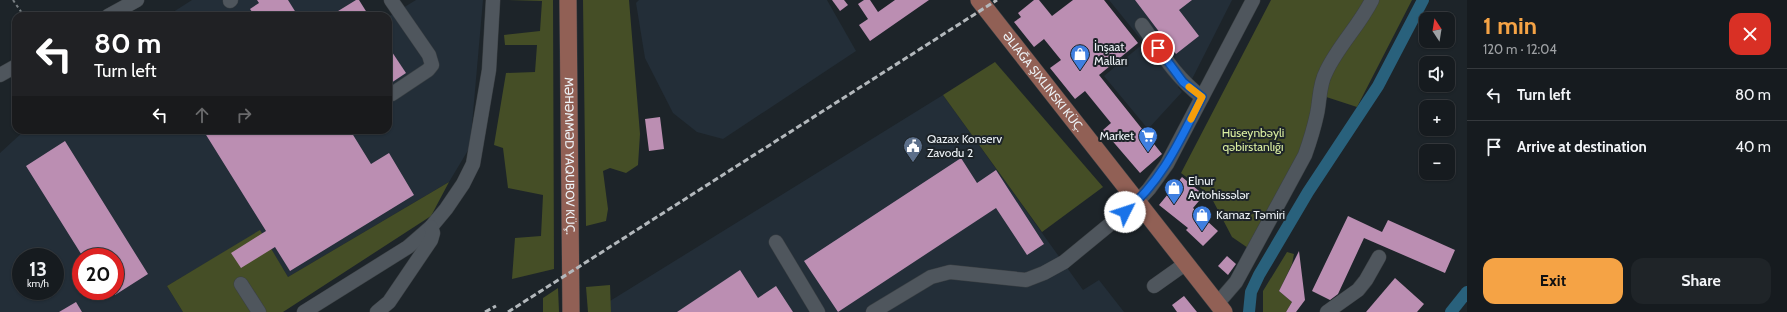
<!DOCTYPE html>
<meta charset="utf-8">
<style>
:root{--surface:#161b1f;--page:#1f2428;--text:#f1f3f6;--muted:#9ea1a4;--line:#35393d;--accent:#f5a345}
body{margin:0;font-family:Cabin,sans-serif;background:var(--page);color:var(--text);height:100vh;display:flex;flex-direction:column;font-size:15px;white-space:nowrap}
*{box-sizing:border-box;margin:0}
p{font-size:13px;color:var(--muted)}
.icon{flex:none;width:22px;height:22px;fill:none;stroke:currentColor;stroke-width:2;stroke-linecap:round;stroke-linejoin:round}
.map{position:relative;flex:1;overflow:hidden}
.side{display:flex;flex-direction:column;background:var(--surface);width:320px}
.side>*{flex:none}
.top-card{position:absolute;left:12px;top:12px;width:380px;height:122px;border-radius:12px;box-shadow:0 1px 3px #0004,0 0 0 1px var(--line);background:#202124;color:#fff;overflow:hidden}
.needle{width:26px;rotate:348deg}
.tools{position:absolute;left:1419px;top:12px;display:grid;gap:8px}
.tools a{display:grid;place-items:center;width:36px;height:36px;border-radius:8px;background:var(--surface);box-shadow:0 1px 3px #0004,0 0 0 1px var(--line);font-size:20px}
.speed{position:absolute;left:12px;top:248px;display:flex;gap:8px;font-size:20px;font-weight:700;text-align:center}
.speed>*{display:grid;place-content:center;width:52px;height:52px;border-radius:50%;background:var(--surface);box-shadow:0 1px 3px #0004,0 0 0 1px var(--line);line-height:1}
.speed small{font-size:10px;font-weight:400}
.speed .limit{border:6px solid #d22;background:#fff;color:#111}
.pin{position:absolute;display:grid;place-items:center;width:34px;height:34px;color:#fff;margin:-17px;border:2px solid #fff;border-radius:50%;box-shadow:0 1px 4px #0007}
.me{position:absolute;width:44px;margin:-22px;rotate:49deg;stroke-linejoin:round;filter:drop-shadow(0 0 3px #0008)}
.turn{display:flex;align-items:center;gap:14px;height:84px;padding:0 16px;font-size:18px}
.turn .icon{width:52px;height:52px;stroke-width:2.5}
.turn b{display:block;font-size:28px;line-height:34px}
.lanes{display:flex;align-items:center;height:38px;padding:0 16px;background:#0003;justify-content:center;gap:20px;direction:ltr}
.lanes .off{opacity:.35}
.round{display:grid;place-items:center;flex:none;width:42px;height:42px;border-radius:12px;background:var(--page)}
.headline{display:flex;align-items:center;justify-content:space-between;height:68px;padding:0 16px}
h1{font-size:24px;font-weight:800;line-height:30px;color:var(--accent)}
.cta{display:flex;gap:8px;margin-top:auto;padding:8px 16px}
.cta a{flex:1;height:46px;border-radius:12px;background:var(--accent);color:#111;font-size:16px;font-weight:800;line-height:46px;text-align:center}
.cta a+a{background:var(--page);color:var(--text)}
ul{padding:0;list-style:none}
li{display:flex;align-items:center;gap:12px;height:52px;padding:0 16px;border-top:1px solid var(--line)}
li div{flex:1}
li b{display:block;font-size:15px}
li em{font-style:normal}
main{display:flex;flex:1;min-height:0}
.map>svg:first-child{display:block}
.built{fill:#232e38;fill-rule:evenodd}
.green{fill:#454e26}
.lines{fill:none;stroke-linecap:round;stroke-linejoin:round}
.canal{stroke:#29617c;stroke-width:12}
.building{fill:#bb8eb2}
.minor-casing{stroke:#3b4044;stroke-width:15}
.major-casing{stroke:#3b4044;stroke-width:18}
.path{stroke:#7a8084;stroke-width:2;stroke-dasharray:3 3;stroke-linecap:butt}
.minor{stroke:#4f565d;stroke-width:14}
.major{stroke:#916055;stroke-width:17}
.rail{stroke:#b3b8bc;stroke-width:3;stroke-dasharray:6 3;stroke-linecap:butt}
.route-casing{stroke:#114b97;stroke-width:10}
.route{stroke:#1a73e8;stroke-width:7}
.slow{stroke:#f59e0b;stroke-width:7}
.labels{text-anchor:middle;stroke-width:4;stroke-linejoin:round;paint-order:stroke}
.poi-label{font-size:12px;fill:#eef3f7;stroke:#1d2429;text-anchor:start}
.street-label{font-size:12px;fill:#eef3f7;stroke:#1d2429}
.park-label{font-size:12px;fill:#daeea0;stroke:#1d2429}
</style>
<main>
<div class="map">
<svg width="1467" height="312" viewBox="0 0 1467 312">
<rect width="100%" height="100%" fill="#1d2429"/>
<g class="built">
<polygon points="192,0 359,0 369,16 167,16"/>
<path d="M 416,0 L 483,0 L 470,147 L 449,182 L 288,277 L 260,231 L 167,286 L 183,312 L 0,312 L 0,153 L 25,130 L 388,130 L 388,17 ZM 21,257 L 55,257 L 55,291 L 21,291 ZM 81,257 L 115,257 L 115,291 L 81,291 Z"/>
<polygon points="639,0 827,0 856,51 723,139 697,132 673,113 645,58 636,3"/>
<polygon points="1109,0 1232,0 1191,81 1183,82 1178,87 1182,92 1148,129 1104,76 1144,43"/>
<polygon points="943,95 1083,290 1099,280 1124,312 611,312 610,301"/>
</g>
<g class="green">
<polygon points="508,0 553,0 554,269 512,279 515,238 541,236 543,195 508,188 503,148 494,145 506,73 535,72 537,45 505,45 504,35 540,31 542,1"/>
<polygon points="583,0 629,0 640,134 638,165 626,173 610,168 603,171 608,209 606,221 586,226"/>
<polygon points="1271,0 1412,0 1357,107 1314,93 1312,120 1301,154 1248,248 1232,237 1210,195 1181,173"/>
<polygon points="995,62 1103,187 1042,232 943,95"/>
<polygon points="449,182 431,216 283,312 183,312 167,286 260,230 288,277"/>
<polygon points="1287,252 1294,254 1292,264 1279,291 1292,302 1286,312 1263,312 1263,291"/>
<polygon points="610,285 611,312 588,312 586,287"/>
<polygon points="558,288 559,312 543,312 543,298"/>
</g>
<g class="lines">
<g class="canal">
<polyline points="1249,312 1251,292 1259,275 1308,192 1378,86 1423,0"/>
<polyline points="1451,312 1467,292"/>
</g>
</g>
<g class="building">
<polygon points="257,0 288,0 298,16 255,16 250,9 259,3"/>
<polygon points="356,0 359,0 369,16 330,16"/>
<polygon points="832,0 844,0 848,5 840,11"/>
<polygon points="864,0 870,0 878,12 895,0 929,0 870,41 859,25 868,19 858,4"/>
<polygon points="1034,0 1039,0 1052,16 1073,0 1104,0 1138,43 1099,75 1162,154 1140,173 1103,130 1111,123 1085,91 1075,99 1050,68 1061,60 1044,39 1034,47 1014,22 1021,17 1018,13"/>
<polygon points="1135,0 1192,0 1179,10 1199,36 1176,54"/>
<polygon points="388,46 406,73 388,85"/>
<polygon points="660,117 664,149 649,151 645,119"/>
<polygon points="203,130 350,130 371,164 389,153 414,195 290,271 275,247 241,268 231,253 266,231"/>
<polygon points="65,141 148,274 115,295 115,257 83,257 26,166"/>
<polygon points="961,158 977,183 996,170 1044,244 1027,255 996,208 838,312 804,261"/>
<polygon points="1182,177 1204,195 1193,208 1218,231 1203,246 1186,230 1188,228 1159,205"/>
<polygon points="1348,216 1382,232 1388,220 1455,250 1445,273 1364,238 1338,294 1330,300 1312,291"/>
<polygon points="1299,251 1305,300 1296,312 1286,312 1292,302 1279,291"/>
<polygon points="1227,256 1236,264 1228,275 1218,266"/>
<polygon points="740,270 758,298 776,286 793,312 677,312"/>
<polygon points="1395,278 1424,304 1417,312 1366,312"/>
<polygon points="1184,296 1197,312 1177,312 1172,305"/>
<polygon points="76,302 82,312 59,312"/>
</g>
<g class="lines">
<defs>
<g id="minor">
<polyline points="391,0 429,55 432,65 428,70 392,94"/>
<polyline points="230,1 231,0"/>
<polyline points="108,16 137,0"/>
<path d="M 1142,25 C 1161,52 1175,77 1202,97"/>
<polyline points="0,75 16,66"/>
<polyline points="776,242 818,312"/>
<polyline points="241,284 259,312"/>
<polyline points="1154,286 1185,264"/>
<path d="M 1217,304 L 1236,282 L 1305,155 C 1310,141 1314,128 1317,114 C 1320,100 1319,85 1326,72 C 1338,46 1359,26 1372,0"/>
<polyline points="304,312 408,247 431,227 446,209 463,184 473,164 489,70 493,0"/>
<polyline points="377,312 389,302 431,240 433,233 431,227"/>
<polyline points="873,312 931,277 950,272 1026,280 1044,273 1064,262 1137,202 1149,189 1167,164 1253,0"/>
<polyline points="1327,312 1358,290 1366,280 1379,257"/>
</g>
<g id="major">
<path id="s1" d="M 568,0 L 571,312"/>
<path id="s2" d="M 979,0 L 1224,312"/>
</g>
</defs>
<use href="#minor" class="minor-casing"/>
<use href="#major" class="major-casing"/>
<polyline class="path" points="13,0 24,16"/>
<use href="#minor" class="minor"/>
<use href="#major" class="major"/>
<g class="rail">
<polyline points="485,312 496,306"/>
<polyline points="508,312 997,0"/>
</g>
</g>
<g class="lines">
<defs>
<path id="route" d="M 1125,212 C 1163,180 1180,140 1202,97 L 1183,82 L 1158,48"/>
</defs>
<use href="#route" class="route-casing"/>
<use href="#route" class="route"/>
<polyline class="slow" points="1189,87 1202,97 1191,119"/>
</g>
<defs>
<symbol id="shop-pin" viewBox="-11 -11 22 30"><path d="M0 17L-7.5 6A9.5 9.5 0 1 1 7.5 6Z" fill="#3f7fe0" stroke="#1d2429"/><path d="M-5-2.5h2.3a2.7 3.5 0 0 1 5.4 0H5L5.5 6h-11ZM-1.5-2.5h3a1.5 2.3 0 0 0-3 0Z" fill="#fff"/></symbol>
<symbol id="supermarket-pin" viewBox="-11 -11 22 30"><path d="M0 17L-7.5 6A9.5 9.5 0 1 1 7.5 6Z" fill="#3f7fe0" stroke="#1d2429"/><path d="M-6-5.5h2.5l.6 2H6L4.5 2H-2.5L-4.4-4H-6ZM-1.5 3.2a1.3 1.3 0 1 0 .1 0ZM3 3.2a1.3 1.3 0 1 0 .1 0Z" fill="#fff"/></symbol>
<symbol id="civic-pin" viewBox="-11 -11 22 30"><path d="M0 17L-7.5 6A9.5 9.5 0 1 1 7.5 6Z" fill="#5c6f8a" stroke="#1d2429"/><path d="M-.6-6.5H3V-4.5H.6V-3L4-1V1h2V6H-6V1h2V-1L-.6-3ZM-1.2 2.5V6h2.4V2.5Z" fill="#fff"/></symbol>
</defs>
<g fill-rule="evenodd">
<use href="#shop-pin" x="1069" y="43" width="22" height="30"/>
<use href="#supermarket-pin" x="1137" y="125" width="22" height="30"/>
<use href="#civic-pin" x="902" y="135" width="22" height="30"/>
<use href="#shop-pin" x="1163" y="177" width="22" height="30"/>
<use href="#shop-pin" x="1191" y="204" width="22" height="30"/>
</g>
<g class="labels">
<g class="poi-label">
<text x="1094" y="51">İnşaat<tspan x="1094" dy="14">Malları</tspan></text>
<text x="1134" y="140" text-anchor="end">Market</text>
<text x="927" y="143">Qazax Konserv<tspan x="927" dy="14">Zavodu 2</tspan></text>
<text x="1188" y="185">Elnur<tspan x="1188" dy="14">Avtohissələr</tspan></text>
<text x="1216" y="219">Kamaz Təmiri</text>
</g>
<g class="street-label">
<text dy="4" stroke="none"><textPath href="#s2" startOffset="104">ƏLIAĞA ŞIXLINSKI KÜÇ.</textPath></text>
<text dy="4" stroke="none"><textPath href="#s1" startOffset="156">MƏHƏMMƏD YAQUBOV KÜÇ.</textPath></text>
</g>
<g class="park-label">
<text x="1253" y="137">Hüseynbəyli<tspan x="1253" dy="14">qəbirstanlığı</tspan></text>
</g>
</g>
</svg>
<div class="tools">
<a><svg class="needle" viewBox="-14 -14 28 28"><path d="M0-13l5 13h-10z" fill="#e53935"/><path d="M0 13l5-13h-10z" fill="#9ea1a4"/></svg></a>
<a><svg class="icon" aria-label="sound" viewBox="0 0 24 24"><path d="M4 9h4l5-4v14l-5-4H4zM17 9q2 3 0 6"/></svg></a>
<a>+</a>
<a>−</a>
</div>
<div class="speed"><div>13<small>km/h</small></div><div class="limit">20</div></div>
<div class="pin" style="left:1158px;top:48px;background:#d93025"><svg class="icon" aria-label="arrive" viewBox="0 0 24 24"><path d="M6 21V4h12l-3 4 3 4H6"/></svg></div>
<svg class="me" style="left:1125px;top:212px" viewBox="-20 -20 40 40"><circle r="19" fill="#fff"/><path d="M0-13L10 11 0 6-10 11z" fill="#1a73e8"/></svg>
<div class="top-card">
<div class="turn"><svg class="icon" aria-label="left" viewBox="0 0 24 24"><path d="M17 20v-9H6M10 6l-5 5 5 5"/></svg><div><b>80 m</b>Turn left</div></div>
<div class="lanes"><svg class="icon" aria-label="left" viewBox="0 0 24 24"><path d="M17 20v-9H6M10 6l-5 5 5 5"/></svg><svg class="icon off" aria-label="ahead" viewBox="0 0 24 24"><path d="M12 20V5M6 11l6-6 6 6"/></svg><svg class="icon off" aria-label="right" viewBox="0 0 24 24"><path d="M7 20v-9h11M14 6l5 5-5 5"/></svg></div>
</div>
</div>
<section class="side">
<div class="headline"><div><h1>1 min</h1><p>120 m · 12:04</p></div><a class="round" style="background:#d93025;color:#fff"><svg class="icon" aria-label="close" viewBox="0 0 24 24"><path d="M6 6l12 12M18 6L6 18"/></svg></a></div>
<ul>
<li><svg class="icon" aria-label="left" viewBox="0 0 24 24"><path d="M17 20v-9H6M10 6l-5 5 5 5"/></svg><div><b>Turn left</b></div><em>80 m</em></li>
<li><svg class="icon" aria-label="arrive" viewBox="0 0 24 24"><path d="M6 21V4h12l-3 4 3 4H6"/></svg><div><b>Arrive at destination</b></div><em>40 m</em></li>
</ul>
<div class="cta"><a>Exit</a><a>Share</a></div>
</section>
</main>
